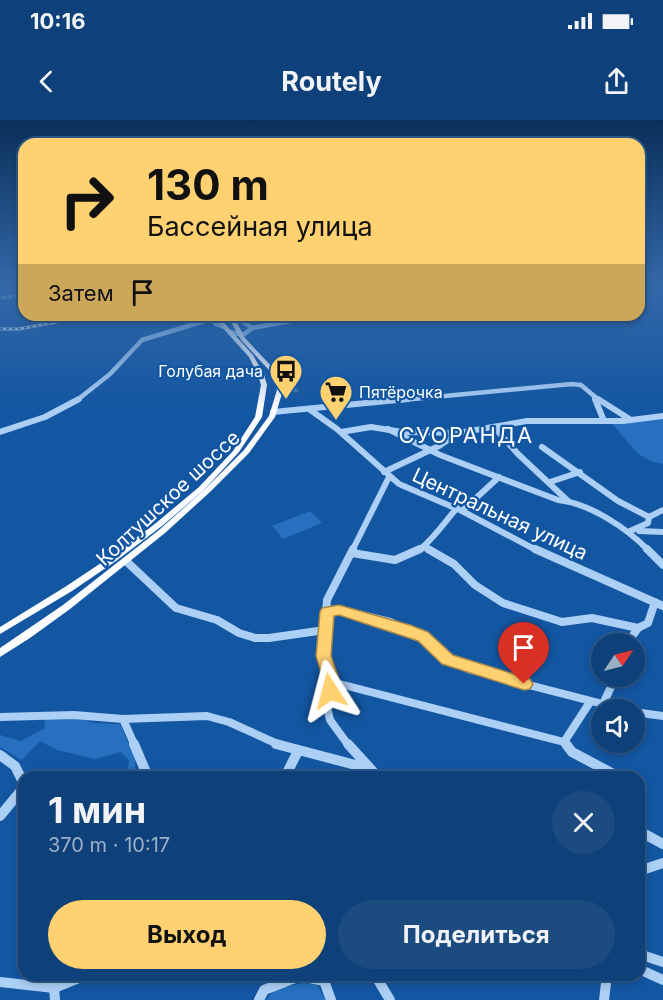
<!DOCTYPE html>
<html lang="ru">
<meta charset="utf-8">
<style>
:root{--surface:#0e4079;--page:#1c4b80;--text:#f1f3f6;--muted:#9bafc6;--line:#2e598a;--accent:#ffd170}
body{margin:0;font-family:Inter,sans-serif;background:var(--page);color:var(--text);height:100vh;display:flex;flex-direction:column;font-size:22px;white-space:nowrap}
*{box-sizing:border-box;margin:0}
p{font-size:20px;color:var(--muted)}
.icon{flex:none;width:33px;height:33px;fill:none;stroke:currentColor;stroke-width:2;stroke-linecap:round;stroke-linejoin:round}
.map{position:relative;flex:1;overflow:hidden}
.panel{position:absolute;left:18px;top:651px;width:627px;height:210px;display:flex;flex-direction:column;background:var(--surface);border-radius:18px;box-shadow:0 3px 9px #0003,0 0 0 2px var(--line)}
.panel>*{flex:none}
.banner{position:absolute;left:18px;top:18px;width:627px;height:183px;border-radius:18px;box-shadow:0 3px 9px #0003,0 0 0 2px var(--line);background:#ffd170;color:#111;overflow:hidden}
.needle{width:39px;rotate:55deg}
.buttons{position:absolute;left:591px;top:513px;display:grid;gap:12px}
.buttons a{display:grid;place-items:center;width:54px;height:54px;border-radius:50%;background:var(--surface);box-shadow:0 3px 9px #0003,0 0 0 2px var(--line);font-size:30px}
.pin{position:absolute;display:grid;place-items:center;width:51px;height:51px;color:#fff;margin:-62px -26px;border-radius:50% 50% 50% 0;rotate:-45deg;box-shadow:0 0 6px #0007}
.pin .icon{rotate:45deg}
.me{position:absolute;width:66px;margin:-33px;rotate:351deg;stroke-linejoin:round;filter:drop-shadow(0 0 4px #0008)}
.turn{display:flex;align-items:center;gap:21px;height:126px;padding:0 30px;font-size:27px}
.turn .icon{width:78px;height:78px;stroke-width:2.5}
.turn b{display:block;font-size:42px;line-height:51px}
.then{display:flex;align-items:center;height:57px;padding:0 30px;background:#0003;gap:12px;font-size:22px}
.round{display:grid;place-items:center;flex:none;width:63px;height:63px;border-radius:32px;background:var(--page)}
.head{display:flex;align-items:center;justify-content:space-between;height:102px;padding:0 30px}
h1{font-size:36px;font-weight:700;line-height:45px}
.cta{display:flex;gap:12px;margin-top:auto;padding:12px 30px}
.cta a{flex:1;height:69px;border-radius:36px;background:var(--accent);color:#111;font-size:24px;font-weight:700;line-height:69px;text-align:center}
.cta a+a{background:var(--page);color:var(--text)}
.status{display:flex;justify-content:space-between;align-items:center;height:42px;padding:0 30px;background:var(--surface);direction:ltr}
.status svg{height:16px;fill:currentColor}
header{display:flex;justify-content:space-between;align-items:center;height:78px;padding:0 30px;background:var(--surface);font-size:27px;font-weight:700}
.map>svg:first-child{display:block}
.green{fill:#2670bf}
.building{fill:#3c7fc8;stroke:#2a598c;stroke-width:1.5}
.lines{fill:none;stroke-linecap:round;stroke-linejoin:round}
.minor-far3{stroke:#accff5;stroke-width:4.5}
.minor-far2{stroke:#accff5;stroke-width:6}
.minor-far1{stroke:#accff5;stroke-width:8}
.minor{stroke:#accff5;stroke-width:10}
.major{fill:#fafcff;fill-rule:evenodd}
.rail-casing{stroke:#fff;stroke-width:3}
.rail{stroke:#1356a1;stroke-width:1.5;stroke-dasharray:3;stroke-linecap:butt}
.route{fill:#ffd170;stroke:#a68849;stroke-width:1.5}
.labels{text-anchor:middle;stroke-width:4.5;stroke-linejoin:round;paint-order:stroke}
.far-poi-label{font-size:16px;fill:#fff;stroke:#1356a1;text-anchor:end}
.street-label{font-size:20px;fill:#fff;stroke:#1356a1}
.quarter-label{font-size:22px;letter-spacing:1.5px;fill:#fff;stroke:#1356a1}
</style>
<div class="status"><b>10:16</b><svg viewBox="0 0 49 12"><path d="M0 12V9h3v3zM5 12V6h3v6zM10 12V3h3v9zM15 12V0h3v12zM26 1h20v11H26zM47 4h2v5h-2z"/></svg></div>
<header><svg class="icon" aria-label="back" viewBox="0 0 24 24"><path d="M15 5l-7 7 7 7"/></svg>Routely<svg class="icon" aria-label="share" viewBox="0 0 24 24"><path d="M12 15V3M7 8l5-5 5 5M5 13v7h14v-7"/></svg></header>
<div class="map">
<svg width="663" height="880" viewBox="0 0 663 880">
<rect width="100%" height="100%" fill="#1356a1"/>
<g class="green">
<path d="M 663,295 L 663,344 C 634,339 631,323 612,304 Z"/>
<polygon points="310,391 322,403 283,419 272,406"/>
<polygon points="44,599 83,599 93,603 120,604 135,638 135,657 127,657 129,640 121,632 95,639 57,630 40,621 22,640 0,627 0,615 21,621 45,608"/>
<polygon points="303,863 317,865 326,880 266,880 275,869"/>
</g>
<polygon class="building" points="293,263 300,272 294,273 288,264"/>
<g class="lines">
<g class="minor-far3">
<polyline points="207,195 216,204 225,207"/>
<polyline points="233,195 252,208"/>
<polyline points="252,208 324,195"/>
<polyline points="230,212 243,215 252,208"/>
<polyline points="76,281 110,254 142,220 211,199"/>
<polyline points="392,281 572,264 581,265 600,281"/>
</g>
<g class="minor-far2">
<polyline points="595,279 604,301"/>
<polyline points="598,279 631,300"/>
<polyline points="309,289 337,309 399,364 462,391 538,431"/>
<polyline points="273,292 408,279"/>
<polyline points="494,307 518,334 568,381"/>
<path d="M 388,309 L 440,335 L 558,380 C 589,383 627,408 649,431"/>
<polyline points="0,312 45,297 79,279"/>
<polyline points="341,312 371,307 402,312 458,313 527,301 623,301 663,296"/>
<polyline points="542,327 618,381 649,397 648,403 630,411"/>
<polyline points="384,352 439,326 458,313"/>
<polyline points="550,362 580,352"/>
<polyline points="462,391 499,357"/>
<polyline points="649,397 663,390"/>
<polyline points="639,411 663,412"/>
<polyline points="425,427 431,431"/>
<polyline points="352,431 389,357"/>
<path d="M 417,431 C 429,425 447,399 457,388"/>
</g>
<g class="minor-far1">
<polyline points="428,429 454,444 475,465 503,483 562,502 592,498 638,508 648,503 655,482"/>
<polyline points="535,429 663,486"/>
<polyline points="647,429 663,445"/>
<polyline points="352,433 395,440 420,429"/>
<polyline points="126,441 176,488 217,500 239,513 255,518 269,518 325,510"/>
<polyline points="327,492 349,492 390,502 423,517 446,539 471,550 626,590"/>
<polyline points="627,524 638,508"/>
<polyline points="332,562 564,622"/>
<polyline points="603,584 616,556"/>
<polyline points="634,592 663,596"/>
<polyline points="0,597 74,595 123,599 207,596 229,602 282,626"/>
<polyline points="123,599 135,626"/>
<polyline points="349,626 330,600 326,582 332,562 324,536 324,519 327,480 353,429"/>
<polyline points="567,626 564,622 590,582"/>
</g>
<g class="minor">
<polyline points="134,624 148,657"/>
<polyline points="276,624 367,648"/>
<polyline points="348,624 378,657"/>
<polyline points="566,624 572,632 619,657"/>
<polyline points="0,635 15,646 24,664"/>
<polyline points="285,657 298,631"/>
<polyline points="0,696 24,667"/>
<polyline points="639,711 663,724"/>
<polyline points="639,751 663,743"/>
<polyline points="639,834 663,842"/>
<polyline points="639,849 663,860"/>
<polyline points="322,855 331,880"/>
<polyline points="375,855 390,880"/>
<polyline points="0,862 54,868 86,855"/>
<polyline points="54,868 55,880"/>
<polyline points="259,880 264,870 300,856 324,861"/>
<polyline points="604,880 607,855"/>
</g>
<g class="major">
<polygon points="211,195 217,195 253,235 264,255 267,265 262,297 239,332 204,370 162,406 116,441 72,471 0,514 0,507 65,467 110,437 156,403 199,367 233,331 255,297 261,265 258,255 249,237"/>
<polygon points="227,195 233,195 245,218 273,248 282,263 283,270 275,297 249,333 210,372 165,413 70,489 30,518 0,537 0,528 63,485 159,410 205,369 244,330 269,296 277,270 276,263 269,250 241,220"/>
</g>
<defs>
<g id="rail">
<polyline points="0,178 24,175"/>
<polyline points="0,209 19,209 94,195"/>
</g>
</defs>
<use href="#rail" class="rail-casing"/>
<use href="#rail" class="rail"/>
</g>
<linearGradient id="sky" x2="0" y2="1"><stop stop-color="#0a2f59"/><stop offset="0.57" stop-color="#3368a8"/><stop offset="1" stop-color="#3368a8" stop-opacity="0"/></linearGradient>
<rect width="663" height="289" fill="url(#sky)"/>
<polygon class="route" points="339,485 410,505 428,512 453,535 530,559 533,564 530,569 524,570 442,544 418,521 339,495 334,496 331,536 340,562 336,576 324,576 322,571 324,562 316,536 320,492 322,488"/>
<defs>
<symbol id="bus-pin" viewBox="-11 -11 22 30"><path d="M0 17L-7.5 6A9.5 9.5 0 1 1 7.5 6Z" fill="#ffd170" stroke="#1356a1"/><path d="M-5-6H5V4H4V6H2V4H-2V6H-4V4H-5ZM-3.5-4V0h7V-4ZM-3.5 1.2v1.5H-2V1.2ZM2 1.2v1.5H3.5V1.2Z" fill="#111"/></symbol>
<symbol id="supermarket-pin" viewBox="-11 -11 22 30"><path d="M0 17L-7.5 6A9.5 9.5 0 1 1 7.5 6Z" fill="#ffd170" stroke="#1356a1"/><path d="M-6-5.5h2.5l.6 2H6L4.5 2H-2.5L-4.4-4H-6ZM-1.5 3.2a1.3 1.3 0 1 0 .1 0ZM3 3.2a1.3 1.3 0 1 0 .1 0Z" fill="#111"/></symbol>
</defs>
<g fill-rule="evenodd">
<use href="#bus-pin" x="267" y="232" width="38" height="52"/>
<use href="#supermarket-pin" x="317" y="253" width="38" height="52"/>
</g>
<g class="labels">
<g class="far-poi-label">
<text x="263" y="257">Голубая дача</text>
<text x="359" y="278" text-anchor="start">Пятёрочка</text>
</g>
<g class="street-label">
<text transform="translate(168 378) rotate(-43)" y="7">Колтушское шоссе</text>
<text transform="translate(500 394) rotate(25)" y="7">Центральная улица</text>
</g>
<g class="quarter-label">
<text x="466" y="323">СУОРАНДА</text>
</g>
</g>
</svg>
<div class="buttons">
<a><svg class="needle" viewBox="-14 -14 28 28"><path d="M0-13l5 13h-10z" fill="#e53935"/><path d="M0 13l5-13h-10z" fill="#9bafc6"/></svg></a>
<a><svg class="icon" aria-label="sound" viewBox="0 0 24 24"><path d="M4 9h4l5-4v14l-5-4H4zM17 9q2 3 0 6"/></svg></a>
</div>
<div class="pin" style="left:524px;top:564px;background:#d93025"><svg class="icon" aria-label="arrive" viewBox="0 0 24 24"><path d="M6 21V4h12l-3 4 3 4H6"/></svg></div>
<svg class="me" style="left:330px;top:571px" viewBox="-20 -20 40 40"><path d="M0-17L14 15 0 8-14 15z" fill="#ffd170" stroke="#fff" stroke-width="4"/></svg>
<div class="banner">
<div class="turn"><svg class="icon" aria-label="right" viewBox="0 0 24 24"><path d="M7 20v-9h11M14 6l5 5-5 5"/></svg><div><b>130 m</b>Бассейная улица</div></div>
<div class="then">Затем<svg class="icon" aria-label="arrive" viewBox="0 0 24 24"><path d="M6 21V4h12l-3 4 3 4H6"/></svg></div>
</div>
<section class="panel">
<div class="head"><div><h1>1 мин</h1><p>370 m · 10:17</p></div><a class="round"><svg class="icon" aria-label="close" viewBox="0 0 24 24"><path d="M6 6l12 12M18 6L6 18"/></svg></a></div>
<div class="cta"><a>Выход</a><a>Поделиться</a></div>
</section>
</div>
